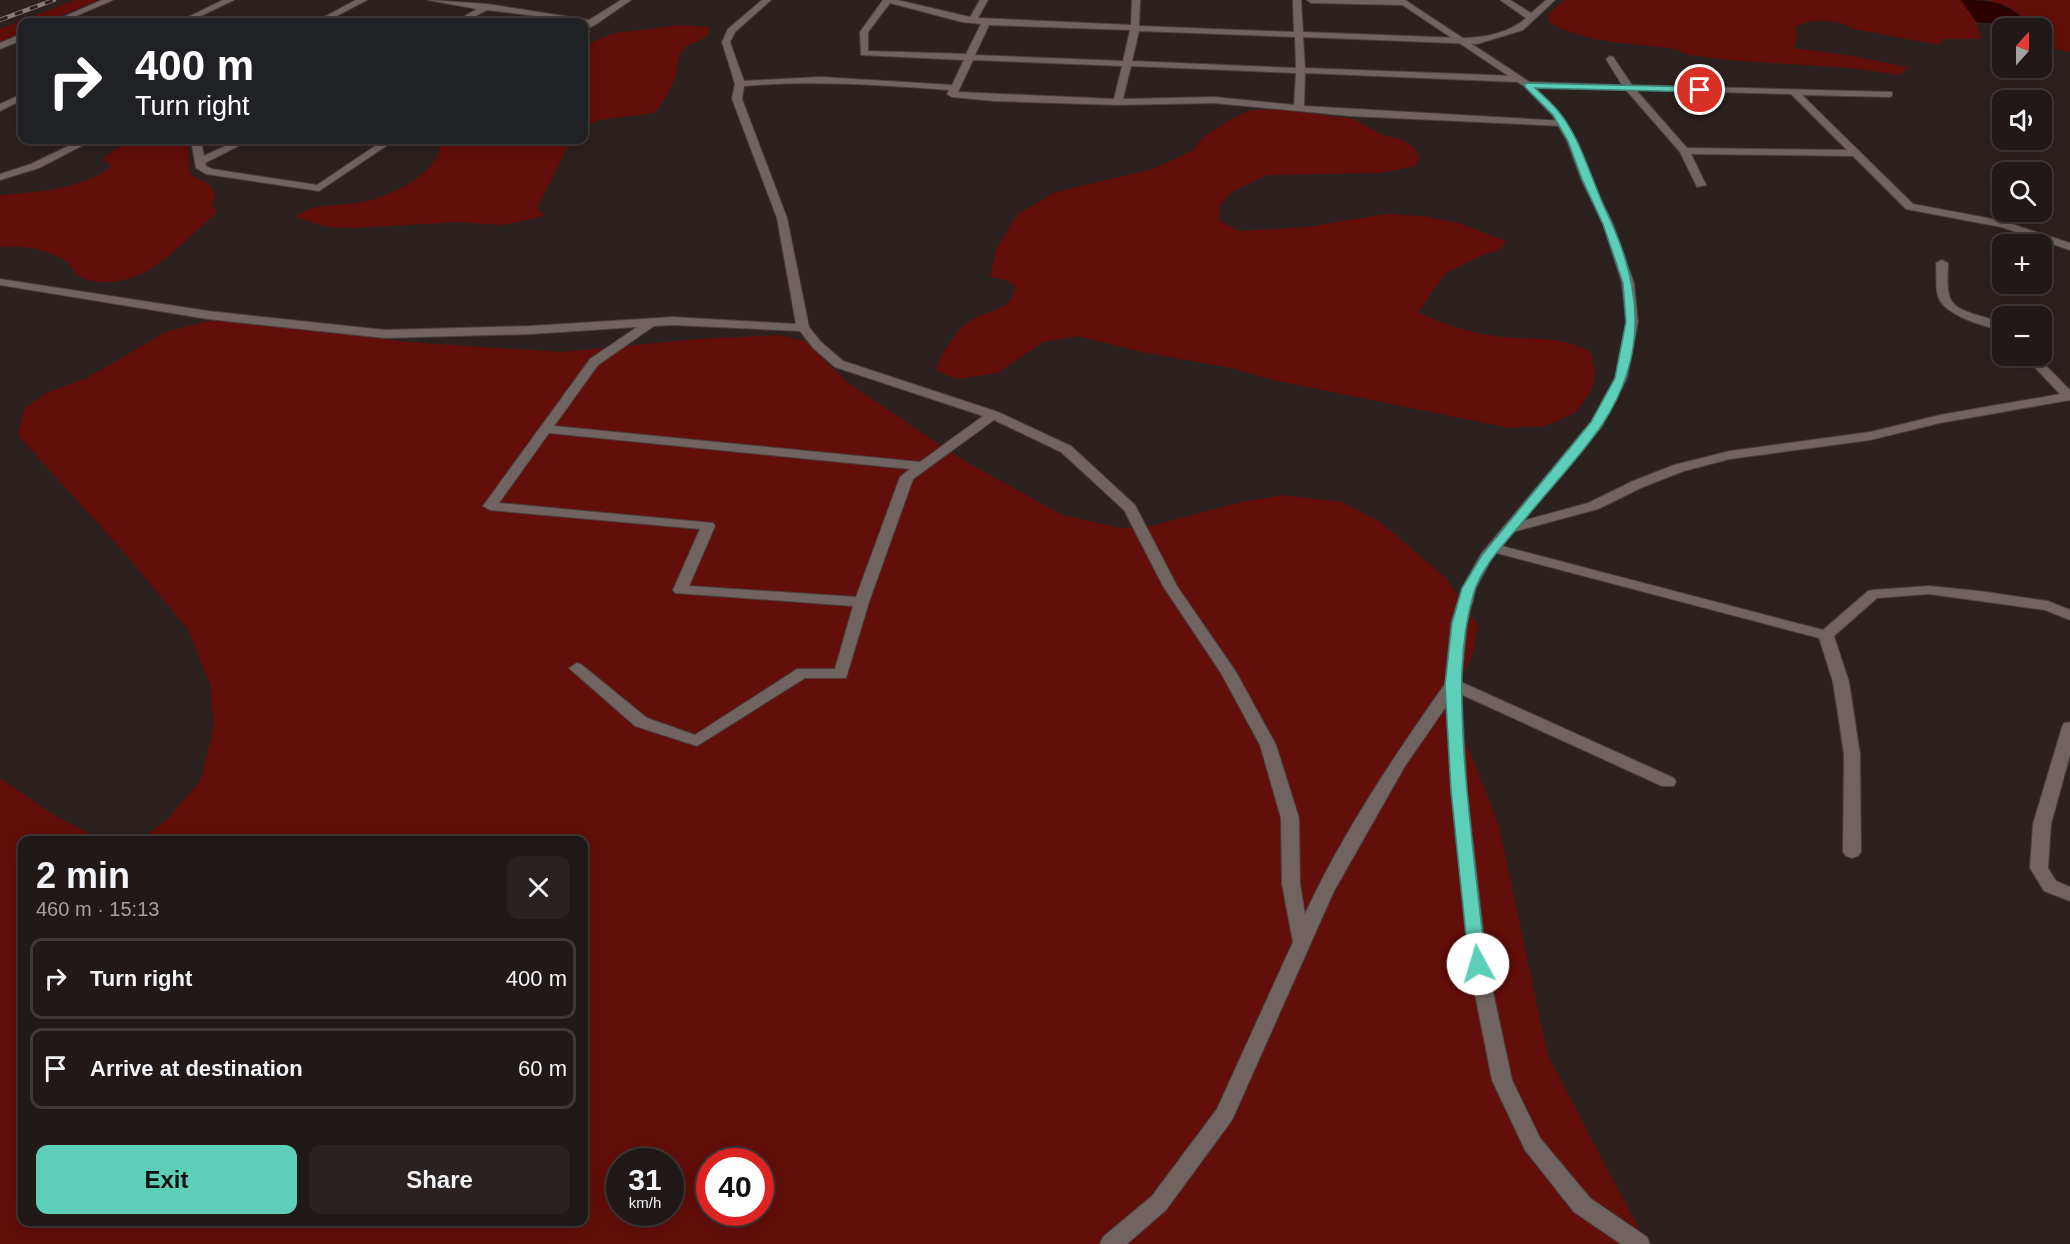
<!DOCTYPE html>
<meta charset="utf-8">
<style>
:root{--surface:#211917;--page:#292220;--text:#f1f3f6;--muted:#a2a0a1;--line:#3e3836;--accent:#5dceb8}
body{margin:0;font-family:Arial,sans-serif;background:var(--page);color:var(--text);height:100vh;display:flex;flex-direction:column;font-size:22px;white-space:nowrap}
*{box-sizing:border-box;margin:0}
p{font-size:20px;color:var(--muted)}
.icon{flex:none;width:33px;height:33px;fill:none;stroke:currentColor;stroke-width:2;stroke-linecap:round;stroke-linejoin:round}
.map{position:relative;flex:1;overflow:hidden}
.sheet{position:absolute;left:18px;top:836px;width:570px;height:390px;display:flex;flex-direction:column;background:var(--surface);border-radius:12px;box-shadow:0 3px 15px #0003,0 0 0 2px var(--line)}
.sheet>*{flex:none}
.guide{position:absolute;left:18px;top:18px;width:570px;height:126px;border-radius:12px;box-shadow:0 3px 15px #0003,0 0 0 2px var(--line);background:#202124;color:#fff;overflow:hidden}
.needle{width:39px;rotate:21deg}
.tools{position:absolute;left:1992px;top:18px;display:grid;gap:12px}
.tools a{display:grid;place-items:center;width:60px;height:60px;border-radius:12px;background:var(--surface);box-shadow:0 3px 15px #0003,0 0 0 2px var(--line);font-size:30px}
.speed{position:absolute;left:606px;top:1148px;display:flex;gap:12px;font-size:30px;font-weight:700;text-align:center}
.speed>*{display:grid;place-content:center;width:78px;height:78px;border-radius:50%;background:var(--surface);box-shadow:0 3px 15px #0003,0 0 0 2px var(--line);line-height:1}
.speed small{font-size:15px;font-weight:400}
.speed .limit{border:9px solid #d22;background:#fff;color:#111}
.pin{position:absolute;display:grid;place-items:center;width:51px;height:51px;color:#fff;margin:-26px;border:3px solid #fff;border-radius:50%;box-shadow:0 2px 6px #0007}
.me{position:absolute;width:66px;margin:-33px;rotate:354deg;stroke-linejoin:round;filter:drop-shadow(0 0 4px #0008)}
.turn{display:flex;align-items:center;gap:21px;height:126px;padding:0 18px;font-size:27px}
.turn .icon{width:78px;height:78px;stroke-width:2.5}
.turn b{display:block;font-size:42px;line-height:51px}
.round{display:grid;place-items:center;flex:none;width:63px;height:63px;border-radius:12px;background:var(--page)}
.headline{display:flex;align-items:center;justify-content:space-between;height:102px;padding:0 18px}
h1{font-size:36px;font-weight:800;line-height:45px}
.button{display:flex;gap:12px;margin-top:auto;padding:12px 18px}
.button a{flex:1;height:69px;border-radius:12px;background:var(--accent);color:#111;font-size:24px;font-weight:800;line-height:69px;text-align:center}
.button a+a{background:var(--page);color:var(--text)}
ul{padding:0;list-style:none}
li{display:flex;align-items:center;gap:18px;height:81px;margin:0 12px 9px;padding:0 6px;border:3px solid var(--line);border-radius:12px}
li div{flex:1}
li b{display:block;font-size:22px}
li em{font-style:normal}
.map>svg:first-child{display:block}
.green{fill:#620e0a;fill-rule:evenodd}
.water{fill:#2c0100}
.lines{fill:none;stroke-linecap:round;stroke-linejoin:round}
.street-casing{stroke:#483f3e;stroke-width:2}
.secondary-casing{stroke:#483f3e;stroke-width:2}
.street{fill:#706360;fill-rule:evenodd}
.secondary{fill:#706360;fill-rule:evenodd}
.rail-casing{stroke:#877e7c;stroke-width:4.5}
.rail{stroke:#2c211f;stroke-width:3;stroke-dasharray:8;stroke-linecap:butt}
.route{fill:#5dceb8;stroke:#3c8678;stroke-width:1.5}
</style>
<div class="map">
<svg width="2070" height="1244" viewBox="0 0 2070 1244">
<rect width="100%" height="100%" fill="#2c211f"/>
<g class="green">
<polygon points="75,0 99,0 46,22 22,22 22,32 0,42 0,29"/>
<path d="M 1564,0 L 1961,0 L 1976,22 L 1981,39 L 1943,39 L 1940,45 L 1853,29 C 1840,19 1809,18 1795,27 L 1797,35 L 1794,48 L 1852,56 L 1908,67 L 1900,75 L 1851,68 L 1726,60 L 1685,54 L 1677,49 C 1634,43 1586,44 1549,22 L 1549,14 Z"/>
<polygon points="1988,0 2070,0 2070,52 2055,49 2042,34 2042,28 2036,28 2010,7"/>
<path d="M 681,25 L 709,27 L 709,33 C 702,43 690,41 682,51 C 676,59 678,70 675,79 C 670,92 662,103 654,113 L 600,120 L 584,127 L 584,45 L 615,33 Z"/>
<path d="M 1278,109 L 1354,119 L 1380,134 L 1403,140 L 1415,148 L 1419,158 L 1416,166 L 1381,173 L 1267,175 L 1232,192 L 1220,205 L 1220,221 L 1239,231 L 1307,227 L 1385,214 L 1422,216 L 1459,223 L 1506,241 L 1500,250 L 1480,256 L 1446,273 L 1418,312 C 1444,325 1474,334 1503,337 C 1533,340 1564,336 1590,352 L 1595,370 L 1593,388 L 1576,412 L 1546,426 L 1510,428 L 1273,380 L 1232,368 L 1142,352 L 1078,336 L 1043,342 L 998,373 L 957,379 L 935,370 C 942,353 954,332 970,321 C 990,308 1008,314 1016,287 L 1006,280 L 990,277 L 997,247 L 1018,214 L 1056,192 L 1153,169 L 1193,150 L 1204,136 L 1233,118 L 1252,110 Z"/>
<path d="M 144,140 L 188,143 L 190,174 L 209,184 L 215,194 L 212,205 L 217,212 C 183,241 150,285 101,282 C 93,281 86,281 79,276 C 75,272 72,266 67,262 C 49,249 21,245 0,247 L 0,195 C 38,192 79,190 111,167 L 108,162 L 101,161 L 117,148 Z"/>
<path d="M 439,140 L 571,140 L 537,208 L 545,216 L 503,225 L 458,222 L 352,228 L 327,227 L 295,217 C 317,202 332,207 357,203 C 384,199 446,173 439,140 Z"/>
<path d="M 208,321 L 258,321 L 407,342 L 562,352 L 698,339 L 778,335 L 805,341 L 848,383 L 958,457 L 1062,515 L 1121,528 L 1147,527 L 1237,503 L 1282,495 L 1342,502 L 1379,521 L 1446,578 L 1478,626 L 1473,654 L 1457,686 L 1459,724 L 1499,826 L 1548,1056 L 1647,1244 L 0,1244 L 0,778 L 57,817 L 102,840 L 22,840 L 22,1221 L 584,1221 L 584,840 L 139,840 L 168,819 L 201,780 L 214,726 L 210,684 L 188,629 L 123,551 L 18,435 L 24,409 L 46,393 L 87,378 L 165,332 ZM 620,1161 L 670,1161 L 670,1212 L 620,1212 ZM 710,1161 L 760,1161 L 760,1212 L 710,1212 Z"/>
</g>
<path class="water" d="M 1961,0 C 1999,0 2005,3 2035,27 L 1976,22 Z"/>
<g class="lines">
<defs>
<g id="street">
<polygon points="102,0 113,0 62,22 52,22"/>
<polygon points="223,0 234,0 188,22 178,22"/>
<polygon points="356,0 367,0 325,22 315,22"/>
<polygon points="428,0 487,4 589,20 621,0 631,0 595,25 584,30 584,22 487,10 464,22 454,22 477,9"/>
<path d="M 762,0 L 771,0 L 735,32 L 730,42 L 744,81 L 821,77 L 952,85 L 964,60 L 861,55 L 860,32 L 883,0 L 897,0 L 970,17 L 980,0 L 988,0 L 978,18 L 1131,25 L 1132,0 L 1140,0 L 1139,26 L 1294,32 L 1293,0 L 1301,0 L 1303,32 L 1461,38 C 1483,38 1510,33 1526,18 L 1500,0 L 1510,0 L 1531,13 L 1546,0 L 1555,0 L 1523,30 L 1477,44 L 1303,37 L 1305,68 L 1516,76 L 1521,79 L 1516,82 L 1305,73 L 1304,106 L 1565,121 L 1565,125 L 1562,126 L 1350,116 L 1214,103 L 1118,105 L 994,101 L 952,97 L 947,94 L 949,90 C 881,85 813,80 744,86 L 742,99 L 787,218 L 809,327 L 821,342 L 843,361 L 998,412 L 1071,446 L 1135,505 L 1177,586 L 1236,672 L 1276,745 L 1299,818 L 1300,884 L 1305,914 C 1343,832 1395,755 1447,681 L 1459,681 L 1674,778 L 1676,782 L 1674,786 L 1662,786 L 1456,692 L 1405,766 L 1334,891 L 1232,1120 L 1166,1210 L 1127,1244 L 1100,1244 L 1103,1237 L 1152,1196 L 1217,1109 L 1293,942 L 1282,884 L 1281,818 L 1260,745 L 1221,673 L 1163,586 L 1124,510 L 1061,452 L 994,420 L 913,479 L 869,602 L 846,678 L 805,678 L 697,746 L 635,726 L 569,668 L 577,663 L 582,665 L 647,718 L 695,735 L 797,669 L 835,669 L 853,606 L 675,593 L 673,590 L 700,529 L 490,510 L 483,506 L 590,359 L 637,327 L 531,334 L 385,338 L 208,319 L 0,285 L 0,279 L 208,311 L 385,330 L 531,326 L 673,317 L 796,324 L 777,218 L 732,99 L 735,84 L 722,42 L 728,29 ZM 890,3 L 962,22 L 981,24 L 966,54 L 868,51 L 868,32 ZM 989,25 L 1130,30 L 1123,61 L 975,55 ZM 1139,31 L 1295,37 L 1296,68 L 1132,61 ZM 973,60 L 1122,66 L 1114,99 L 958,92 ZM 1131,66 L 1296,73 L 1294,105 L 1214,97 L 1123,99 ZM 673,325 L 800,331 L 813,348 L 835,367 L 983,416 L 920,462 L 554,426 L 598,365 L 654,326 ZM 549,433 L 910,469 L 900,477 L 856,597 L 689,586 L 715,526 L 713,523 L 499,503 Z"/>
<polygon points="1307,0 1405,0 1407,2 1403,5 1311,3"/>
<polygon points="19,35 22,35 22,40 0,49 0,43"/>
<path d="M 1610,56 L 1613,57 L 1632,85 L 1892,92 L 1892,96 L 1889,97 L 1802,95 L 1913,204 L 2003,221 L 2070,243 L 2070,250 L 2001,227 L 1906,209 L 1853,156 L 1691,154 L 1706,185 L 1697,187 L 1680,152 L 1626,90 L 1528,88 L 1523,85 L 1528,82 L 1622,85 L 1606,59 ZM 1636,90 L 1791,94 L 1847,150 L 1687,148 Z"/>
<polygon points="22,94 22,100 0,111 0,104"/>
<polygon points="81,140 93,140 39,168 0,180 0,174 31,164"/>
<polygon points="191,140 201,140 204,156 238,140 250,140 205,163 206,166 212,169 317,185 384,140 395,140 319,191 206,174 196,168"/>
<path d="M 1942,260 L 1948,263 C 1948,274 1946,287 1950,298 C 1956,314 1988,316 2002,323 L 2002,330 C 1985,327 1943,315 1938,296 C 1935,286 1937,274 1936,263 Z"/>
<polygon points="2024,356 2036,356 2070,390 2070,400 1940,423 1870,440 1730,459 1684,471 1643,487 1598,509 1509,533 1502,529 1504,526 1588,503 1633,481 1674,465 1730,451 1870,432 1940,415 2060,394"/>
<polygon points="1494,544 1823,630 1868,591 1873,590 1929,586 1979,591 2048,601 2070,610 2070,620 2045,610 1929,594 1877,598 1834,636 1849,682 1860,754 1861,852 1858,856 1852,858 1846,856 1843,852 1844,754 1833,682 1819,638 1489,551 1487,548 1489,545"/>
<polygon points="2070,722 2070,755 2051,824 2048,868 2056,881 2070,887 2070,901 2044,891 2030,868 2033,824 2062,727 2064,723"/>
</g>
<polygon id="secondary" points="1395,0 1405,0 1531,83 1559,112 1577,141 1591,179 1613,224 1634,283 1638,322 1627,378 1602,426 1492,558 1476,588 1467,623 1461,685 1467,791 1487,964 1512,1080 1540,1138 1590,1198 1647,1237 1650,1244 1621,1244 1574,1212 1525,1150 1492,1080 1469,964 1451,791 1445,685 1451,623 1462,588 1481,554 1591,422 1615,378 1626,322 1622,283 1603,224 1581,179 1567,141 1552,115 1525,87"/>
</defs>
<use href="#street" class="street-casing"/>
<use href="#secondary" class="secondary-casing"/>
<use href="#street" class="street"/>
<use href="#secondary" class="secondary"/>
<defs>
<polyline id="rail" points="0,20 54,0"/>
</defs>
<use href="#rail" class="rail-casing"/>
<use href="#rail" class="rail"/>
</g>
<path class="route" d="M 1525,83 L 1700,87 L 1704,90 L 1700,92 L 1535,88 C 1543,96 1552,103 1559,112 C 1580,137 1592,181 1606,211 C 1642,285 1649,354 1602,425 C 1580,457 1551,487 1526,518 C 1508,540 1483,564 1474,592 C 1458,647 1461,698 1464,754 C 1469,824 1478,894 1486,964 L 1484,968 L 1478,970 L 1472,968 L 1469,964 L 1451,790 L 1445,685 L 1452,623 L 1462,588 L 1482,555 L 1591,422 L 1615,378 L 1626,322 L 1623,283 L 1603,224 L 1582,179 L 1568,141 L 1553,115 L 1525,87 Z"/>
</svg>
<div class="tools">
<a><svg class="needle" viewBox="-14 -14 28 28"><path d="M0-13l5 13h-10z" fill="#e53935"/><path d="M0 13l5-13h-10z" fill="#a2a0a1"/></svg></a>
<a><svg class="icon" aria-label="sound" viewBox="0 0 24 24"><path d="M4 9h4l5-4v14l-5-4H4zM17 9q2 3 0 6"/></svg></a>
<a><svg class="icon" aria-label="search" viewBox="0 0 24 24"><circle cx="10" cy="10" r="6"/><path d="M15 15l6 6"/></svg></a>
<a>+</a>
<a>−</a>
</div>
<div class="speed"><div>31<small>km/h</small></div><div class="limit">40</div></div>
<div class="pin" style="left:1700px;top:90px;background:#d93025"><svg class="icon" aria-label="arrive" viewBox="0 0 24 24"><path d="M6 21V4h12l-3 4 3 4H6"/></svg></div>
<svg class="me" style="left:1478px;top:964px" viewBox="-20 -20 40 40"><circle r="19" fill="#fff"/><path d="M0-13L10 11 0 6-10 11z" fill="#5dceb8"/></svg>
<div class="guide">
<div class="turn"><svg class="icon" aria-label="right" viewBox="0 0 24 24"><path d="M7 20v-9h11M14 6l5 5-5 5"/></svg><div><b>400 m</b>Turn right</div></div>
</div>
<section class="sheet">
<div class="headline"><div><h1>2 min</h1><p>460 m · 15:13</p></div><a class="round"><svg class="icon" aria-label="close" viewBox="0 0 24 24"><path d="M6 6l12 12M18 6L6 18"/></svg></a></div>
<ul>
<li><svg class="icon" aria-label="right" viewBox="0 0 24 24"><path d="M7 20v-9h11M14 6l5 5-5 5"/></svg><div><b>Turn right</b></div><em>400 m</em></li>
<li><svg class="icon" aria-label="arrive" viewBox="0 0 24 24"><path d="M6 21V4h12l-3 4 3 4H6"/></svg><div><b>Arrive at destination</b></div><em>60 m</em></li>
</ul>
<div class="button"><a>Exit</a><a>Share</a></div>
</section>
</div>
